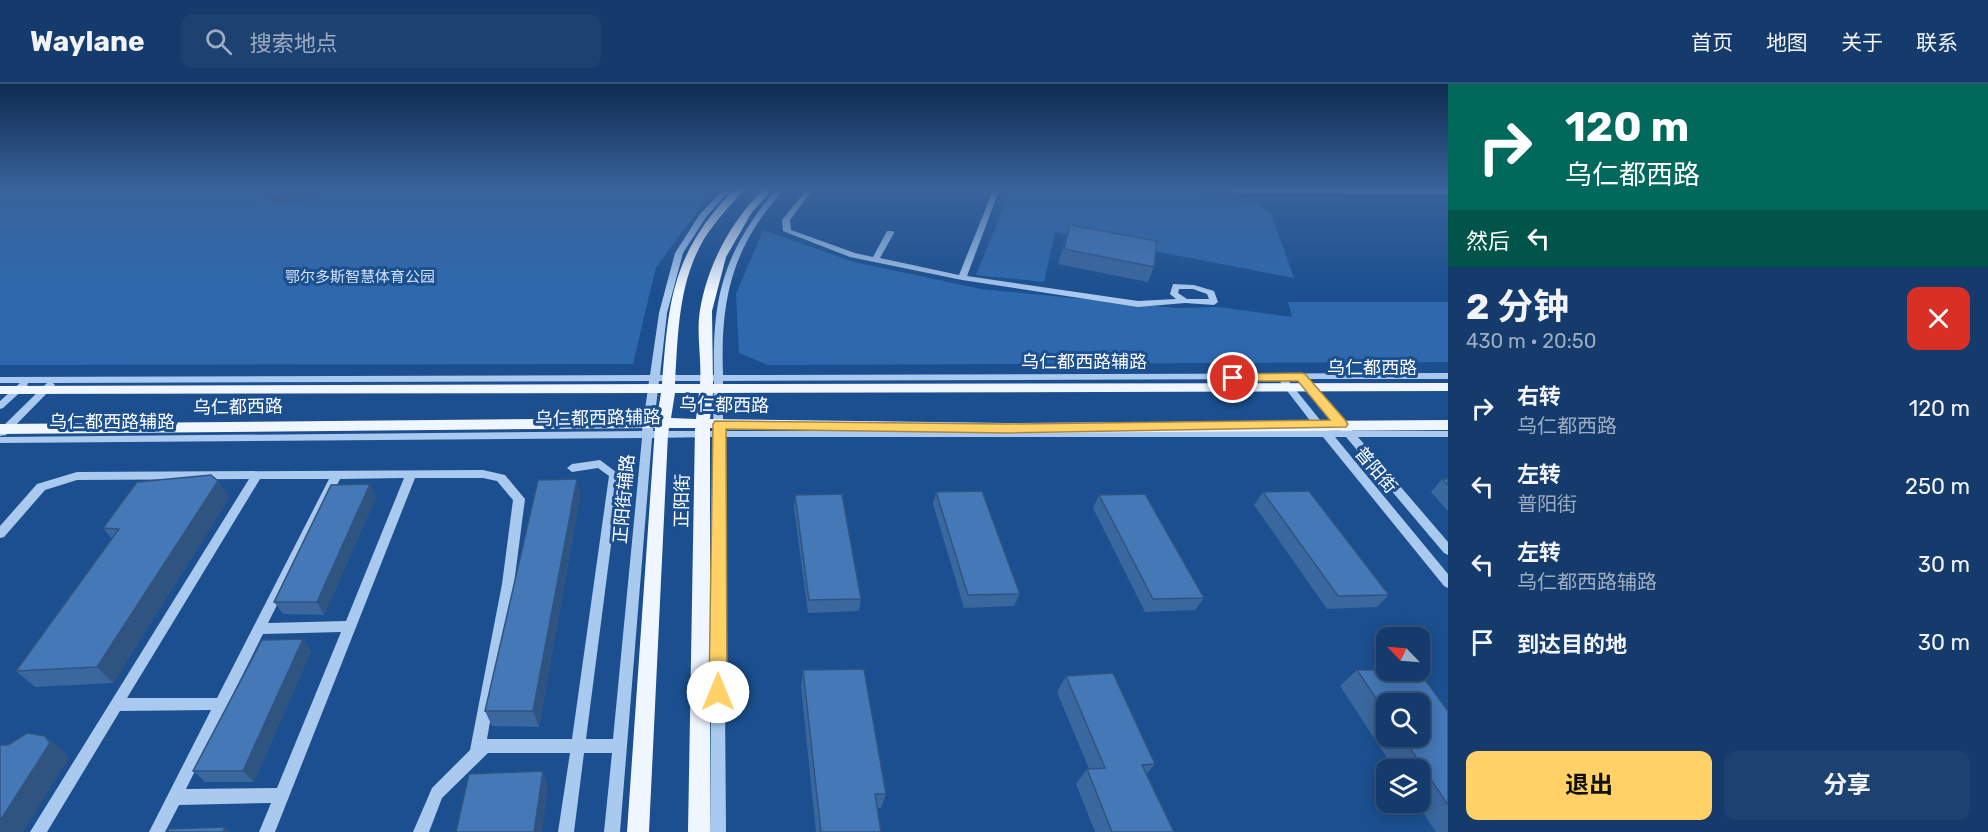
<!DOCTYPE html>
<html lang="zh">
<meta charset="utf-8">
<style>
:root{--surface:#143b6b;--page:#1d4271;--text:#f1f3f6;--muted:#9dadc1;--line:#33557e;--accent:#ffd166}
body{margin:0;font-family:Rubik,"Noto Sans SC",sans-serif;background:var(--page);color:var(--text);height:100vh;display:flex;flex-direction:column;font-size:22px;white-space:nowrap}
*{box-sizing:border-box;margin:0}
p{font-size:20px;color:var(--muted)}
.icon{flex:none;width:33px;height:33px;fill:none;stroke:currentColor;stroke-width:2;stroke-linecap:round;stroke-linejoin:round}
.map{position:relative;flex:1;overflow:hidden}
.panel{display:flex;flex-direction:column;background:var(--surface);width:540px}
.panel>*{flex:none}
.hud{background:#00695c;color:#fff;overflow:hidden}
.needle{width:39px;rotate:295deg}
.controls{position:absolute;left:1376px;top:543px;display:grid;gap:12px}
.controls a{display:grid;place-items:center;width:54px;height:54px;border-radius:12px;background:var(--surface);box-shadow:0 3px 15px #0003,0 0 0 2px var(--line);font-size:30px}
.pin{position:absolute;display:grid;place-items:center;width:51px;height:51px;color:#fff;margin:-26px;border:3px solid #fff;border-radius:50%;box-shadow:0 2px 6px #0007}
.me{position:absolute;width:66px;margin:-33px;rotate:0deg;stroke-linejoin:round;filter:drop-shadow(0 0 4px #0008)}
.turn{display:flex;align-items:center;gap:21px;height:126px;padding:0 18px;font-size:27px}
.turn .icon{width:78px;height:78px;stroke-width:2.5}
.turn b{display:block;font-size:42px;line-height:51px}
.then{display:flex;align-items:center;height:57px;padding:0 18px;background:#0003;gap:12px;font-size:22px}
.round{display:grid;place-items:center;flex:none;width:63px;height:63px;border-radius:12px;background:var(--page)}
.head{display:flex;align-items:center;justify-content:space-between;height:102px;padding:0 18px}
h1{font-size:36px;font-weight:700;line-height:45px}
.cta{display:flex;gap:12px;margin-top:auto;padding:12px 18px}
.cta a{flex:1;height:69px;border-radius:12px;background:var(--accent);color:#111;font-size:24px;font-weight:700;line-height:69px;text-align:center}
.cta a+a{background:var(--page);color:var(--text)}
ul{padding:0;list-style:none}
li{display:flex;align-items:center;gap:18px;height:78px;padding:0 18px}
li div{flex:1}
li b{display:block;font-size:22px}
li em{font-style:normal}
header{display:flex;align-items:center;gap:36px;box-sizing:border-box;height:84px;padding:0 30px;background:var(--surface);border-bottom:2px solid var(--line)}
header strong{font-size:28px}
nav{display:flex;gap:33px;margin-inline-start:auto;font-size:21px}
.search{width:420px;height:54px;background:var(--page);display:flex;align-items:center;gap:15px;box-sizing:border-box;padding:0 21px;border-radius:12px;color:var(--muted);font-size:22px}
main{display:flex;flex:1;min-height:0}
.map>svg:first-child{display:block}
.green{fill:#2e69ad}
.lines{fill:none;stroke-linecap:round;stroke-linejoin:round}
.minor{fill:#a9c9ee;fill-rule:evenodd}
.major{fill:#f0f6ff;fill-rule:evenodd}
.wall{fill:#3a679d;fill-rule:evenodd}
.shaded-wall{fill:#305480}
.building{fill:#4478b7;stroke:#305480;stroke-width:1.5}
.route{fill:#ffd166;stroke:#a68842;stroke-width:1.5}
.labels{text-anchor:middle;stroke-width:6;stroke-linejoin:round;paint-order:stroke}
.far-park-label{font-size:15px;fill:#cfe3fa;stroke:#1b4f8f}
.street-label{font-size:18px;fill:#fff;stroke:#1b4f8f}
</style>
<header>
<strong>Waylane</strong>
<div class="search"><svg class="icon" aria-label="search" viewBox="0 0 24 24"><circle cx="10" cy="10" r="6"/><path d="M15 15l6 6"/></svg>搜索地点</div>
<nav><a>首页</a><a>地图</a><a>关于</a><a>联系</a></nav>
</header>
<main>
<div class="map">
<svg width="1448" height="748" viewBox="0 0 1448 748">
<rect width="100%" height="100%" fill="#1b4f8f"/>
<g class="green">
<polygon points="0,104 719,104 704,119 656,183 633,280 0,281"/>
<polygon points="1008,104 1172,104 1260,121 1271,129 1294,194 1055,148 1044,198 976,191 1010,107"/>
<polygon points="763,146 854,178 981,205 1176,224 1219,223 1292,233 1288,218 1448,218 1448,278 768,281 739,269 736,210"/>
</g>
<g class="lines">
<g class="minor">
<path d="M 725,104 L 732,104 L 706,133 L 683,169 L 667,229 L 660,291 L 714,291 C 712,210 725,166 777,104 L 784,104 C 776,115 767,125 759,137 C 726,186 721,234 723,291 L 1448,289 L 1448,295 L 1308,295 L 1352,347 L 1448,347 L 1448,353 L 1358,353 L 1448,458 L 1448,471 L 1444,469 L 1346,353 L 1335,353 L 1448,490 L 1448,504 L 1444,502 L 1323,353 L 723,353 L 726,748 L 710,748 L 713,353 L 652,354 L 620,748 L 604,748 L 612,669 L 584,669 L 574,748 L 558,748 L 570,669 L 488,669 L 442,714 L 429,748 L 413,748 L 432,704 L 470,666 L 502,500 L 513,416 L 497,397 L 483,394 L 415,394 L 275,748 L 259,748 L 271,719 L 179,721 L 165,748 L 149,748 L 211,626 L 120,627 L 47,748 L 30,748 L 249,395 L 77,396 L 45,406 L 4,453 L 0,454 L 0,442 L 37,400 L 77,388 L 483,386 L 505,391 L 525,415 L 514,500 L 487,655 L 572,655 L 609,392 L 598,384 L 572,388 L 567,384 L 572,380 L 600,376 L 620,391 L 586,655 L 613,655 L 642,354 L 0,359 L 0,353 L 642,347 L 649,297 L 53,299 L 55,301 L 53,303 L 6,351 L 0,352 L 0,345 L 47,299 L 28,299 L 27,302 L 3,324 L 0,325 L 0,317 L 20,299 L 0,299 L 0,293 L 650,291 L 659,229 L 675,169 L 700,130 ZM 1278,295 L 1318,347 L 723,347 L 723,297 ZM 1287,295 L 1300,295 L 1301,299 L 1341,347 L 1329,347 ZM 659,297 L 714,297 L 713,347 L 653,347 ZM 404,394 L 346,537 L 268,539 L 340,395 ZM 260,395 L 329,395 L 217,614 L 127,614 ZM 341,548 L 277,704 L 186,705 L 263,550 Z"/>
<path d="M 808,104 L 814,104 L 790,136 L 791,146 L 855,169 L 873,173 L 887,147 L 893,147 L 894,149 L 880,174 L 959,191 L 994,104 L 1000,104 L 967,192 L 1138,217 L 1176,215 L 1170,210 L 1173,200 L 1194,201 L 1214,207 L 1218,218 L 1214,221 L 1185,219 L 1138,223 L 962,196 L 850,173 L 783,147 L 782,136 ZM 1179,205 L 1193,205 L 1207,210 L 1209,215 L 1187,215 L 1178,209 Z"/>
<polygon points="1212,104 1448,106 1448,110 1245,109 1215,106"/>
</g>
<path class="major" d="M 735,104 L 745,104 C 731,121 716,136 704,155 C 678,199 678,251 675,300 L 700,300 C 702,276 696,250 700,226 C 708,179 731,138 764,104 L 774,104 L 752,128 L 726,173 L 712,227 L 713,300 L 1448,299 L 1448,307 L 713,309 L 710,335 L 1007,339 L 1448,336 L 1448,346 L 1007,349 L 710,344 L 710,748 L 688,748 L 695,344 L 669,344 L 668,350 L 649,748 L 627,748 L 655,344 L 0,350 L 0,340 L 657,334 L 661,309 L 0,310 L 0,302 L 662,300 C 669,213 672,170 735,104 ZM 675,309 L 699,309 L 696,335 L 671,334 Z"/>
</g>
<g class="wall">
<polygon points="251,104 321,108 306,117 273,122 256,115"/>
<polygon points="1070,141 1154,183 1148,198 1058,180"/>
<polygon points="577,395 580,412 539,643 492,642 485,627"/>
<polygon points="1442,395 1448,395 1448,427 1431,408"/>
<polygon points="218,397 229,414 113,599 35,603 16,587 112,455 103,444"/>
<polygon points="936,408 1020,510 1014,522 964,524 933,420"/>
<polygon points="1263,408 1389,511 1377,523 1327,525 1254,421"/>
<polygon points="795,411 861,515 859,527 808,529 794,424"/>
<polygon points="1099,411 1204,514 1195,526 1145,528 1093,424"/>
<polygon points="376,413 324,531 283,530 274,518"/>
<polygon points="303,555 311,567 254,698 205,698 193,687"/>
<polygon points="803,586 886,710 881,724 877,724 881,748 816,748 801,602"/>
<path d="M 1357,586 L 1448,627 L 1448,748 L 1436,748 L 1416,718 L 1419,718 L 1419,686 L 1395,686 L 1340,602 ZM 1386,620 L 1419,652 L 1386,652 Z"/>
<polygon points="1066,592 1155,680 1146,691 1174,748 1095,748 1076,700 1087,685 1089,685 1057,608"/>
</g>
<g class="shaded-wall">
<polygon points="305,104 323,104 321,108 306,117 273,122 268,111"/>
<polygon points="577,395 580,412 539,643 533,627"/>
<polygon points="218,397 229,414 113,599 97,583"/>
<polygon points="370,400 376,413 324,531 317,518"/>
<polygon points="303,555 311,567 254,698 243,687"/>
<polygon points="45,652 63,666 69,674 23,748 0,748 0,737"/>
<polygon points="543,687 548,702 542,748 534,748"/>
<polygon points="225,743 231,748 223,748"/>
</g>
<g class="building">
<polygon points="251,104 305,104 302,106 268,111"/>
<polygon points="1070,141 1157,157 1154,183 1064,165"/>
<polygon points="211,391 218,397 97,583 16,587 119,445 103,444 137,398"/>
<polygon points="577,395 533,627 485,627 538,396"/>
<polygon points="1442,395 1448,395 1448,401"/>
<polygon points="370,400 317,518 274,518 331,401"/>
<polygon points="982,407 1020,510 968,511 936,408"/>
<polygon points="1309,407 1389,511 1338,512 1263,408"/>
<polygon points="842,410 861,515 809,516 795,411"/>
<polygon points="1145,410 1204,514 1153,515 1099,411"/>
<polygon points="303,555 243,687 193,687 262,556"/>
<polygon points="864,585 886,710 875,710 881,748 821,748 803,586"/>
<polygon points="1357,586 1418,586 1448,627 1448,721 1402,652 1419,652 1419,620 1386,620 1386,629"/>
<polygon points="1113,589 1155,680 1142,681 1174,748 1112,748 1087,685 1105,684 1066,592"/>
<polygon points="27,649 45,652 50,659 0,737 0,661 8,661"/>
<polygon points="543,687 534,748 456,748 469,690"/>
<polygon points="225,743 223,748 168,748 169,745"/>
</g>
<linearGradient id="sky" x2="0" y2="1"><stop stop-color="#0f2b4f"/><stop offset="0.5" stop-color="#39639b"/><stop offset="1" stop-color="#39639b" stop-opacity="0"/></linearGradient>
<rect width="1448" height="209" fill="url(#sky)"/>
<polygon class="route" points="1301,289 1305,290 1346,337 1348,340 1346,343 1007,349 726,345 727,608 725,613 718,616 712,613 709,608 713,340 715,337 1007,340 1330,336 1298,297 1233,297 1227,294 1233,290"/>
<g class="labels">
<g class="far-park-label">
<text x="360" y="198">鄂尔多斯智慧体育公园</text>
</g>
<g class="street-label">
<text x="1084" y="284">乌仁都西路辅路</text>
<text x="1372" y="290">乌仁都西路</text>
<text transform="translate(724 321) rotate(1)" y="6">乌仁都西路</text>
<text transform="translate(238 323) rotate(-1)" y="6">乌仁都西路</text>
<text transform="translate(598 334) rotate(-1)" y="6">乌仁都西路辅路</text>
<text x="112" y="344">乌仁都西路辅路</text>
<text transform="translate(1376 386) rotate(50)" y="6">普阳街</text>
<text transform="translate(624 415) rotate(-85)" y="6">正阳街辅路</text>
<text transform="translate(682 417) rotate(-89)" y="6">正阳街</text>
</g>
</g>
</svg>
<div class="controls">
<a><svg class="needle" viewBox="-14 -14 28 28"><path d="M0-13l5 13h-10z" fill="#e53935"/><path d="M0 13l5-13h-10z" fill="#9dadc1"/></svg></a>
<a><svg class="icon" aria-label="search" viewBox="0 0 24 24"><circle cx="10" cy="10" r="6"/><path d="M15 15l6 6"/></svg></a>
<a><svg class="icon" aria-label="layers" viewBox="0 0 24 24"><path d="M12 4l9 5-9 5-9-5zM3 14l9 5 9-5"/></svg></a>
</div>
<div class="pin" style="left:1233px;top:294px;background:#d93025"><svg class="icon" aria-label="arrive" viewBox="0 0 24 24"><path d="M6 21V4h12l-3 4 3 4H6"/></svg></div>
<svg class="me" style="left:718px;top:608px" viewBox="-20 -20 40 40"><circle r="19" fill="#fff"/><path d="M0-13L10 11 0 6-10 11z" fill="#ffd166"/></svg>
</div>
<section class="panel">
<div class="hud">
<div class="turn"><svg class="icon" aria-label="right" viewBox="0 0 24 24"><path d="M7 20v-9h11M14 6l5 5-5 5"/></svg><div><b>120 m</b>乌仁都西路</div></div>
<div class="then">然后<svg class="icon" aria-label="left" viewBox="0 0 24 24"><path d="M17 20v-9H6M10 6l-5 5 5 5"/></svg></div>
</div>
<div class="head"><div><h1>2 分钟</h1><p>430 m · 20:50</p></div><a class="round" style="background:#d93025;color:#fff"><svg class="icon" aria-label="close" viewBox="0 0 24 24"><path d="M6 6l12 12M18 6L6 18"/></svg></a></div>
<ul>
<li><svg class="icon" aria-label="right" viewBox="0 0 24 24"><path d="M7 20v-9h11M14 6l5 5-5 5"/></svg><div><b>右转</b><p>乌仁都西路</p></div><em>120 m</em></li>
<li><svg class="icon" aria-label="left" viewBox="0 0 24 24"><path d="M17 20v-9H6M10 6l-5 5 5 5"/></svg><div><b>左转</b><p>普阳街</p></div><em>250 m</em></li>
<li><svg class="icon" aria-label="left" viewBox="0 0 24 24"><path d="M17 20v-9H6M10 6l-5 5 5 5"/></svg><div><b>左转</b><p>乌仁都西路辅路</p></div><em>30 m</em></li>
<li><svg class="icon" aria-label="arrive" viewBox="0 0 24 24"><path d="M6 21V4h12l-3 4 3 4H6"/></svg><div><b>到达目的地</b></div><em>30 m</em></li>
</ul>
<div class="cta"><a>退出</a><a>分享</a></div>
</section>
</main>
